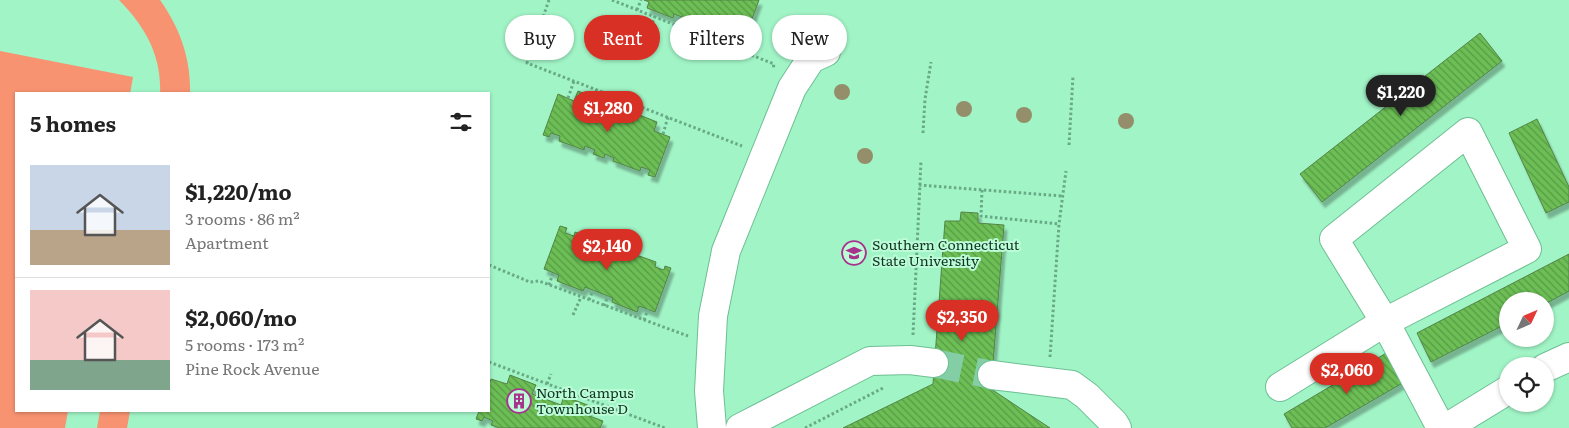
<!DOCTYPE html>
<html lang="en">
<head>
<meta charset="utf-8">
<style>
  body { margin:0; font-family:Literata,serif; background:#f2f2f2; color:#222; height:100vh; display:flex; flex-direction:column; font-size:19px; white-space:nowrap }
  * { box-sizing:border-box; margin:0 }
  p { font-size:16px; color:#767676 }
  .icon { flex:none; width:28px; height:28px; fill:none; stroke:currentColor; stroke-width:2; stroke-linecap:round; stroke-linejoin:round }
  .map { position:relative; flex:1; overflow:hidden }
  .details { position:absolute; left:15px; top:92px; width:475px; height:320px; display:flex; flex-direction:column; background:#fff; border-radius:0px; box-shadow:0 1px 4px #0004 }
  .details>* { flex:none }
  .banner { position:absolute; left:505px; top:15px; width:475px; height:45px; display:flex; gap:10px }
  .needle { width:32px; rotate:46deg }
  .buttons { position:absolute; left:1499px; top:292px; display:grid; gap:10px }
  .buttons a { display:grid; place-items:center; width:55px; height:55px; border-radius:50%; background:#fff; box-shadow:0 1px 4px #0004; font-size:25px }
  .price { position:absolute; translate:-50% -42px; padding:0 11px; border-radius:18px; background:#d93025; color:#fff; font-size:16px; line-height:32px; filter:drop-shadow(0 1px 2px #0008) }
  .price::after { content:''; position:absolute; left:50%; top:30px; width:15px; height:11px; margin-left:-8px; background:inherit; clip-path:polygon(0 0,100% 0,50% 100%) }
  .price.active { background:#222; color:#fff }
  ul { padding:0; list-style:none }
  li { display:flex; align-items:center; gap:15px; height:125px; padding:0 15px }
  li+li { border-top:1px solid #e0e0e0 }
  li span { display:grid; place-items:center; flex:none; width:140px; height:100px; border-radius:0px; color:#555 }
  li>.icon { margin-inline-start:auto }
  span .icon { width:60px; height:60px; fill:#fffc; stroke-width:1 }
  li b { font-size:21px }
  h2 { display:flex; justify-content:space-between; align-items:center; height:60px; padding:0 15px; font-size:21px }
  .chip { padding:0 18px; border-radius:22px; background:#fff; box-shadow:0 1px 4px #0004; font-size:18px; line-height:45px }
  .chip.active { background:#d93025; color:#fff }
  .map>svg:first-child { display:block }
  .garden { fill:#f79371 }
  .building { fill:url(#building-back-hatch); stroke:#548447; filter:url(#shadow) }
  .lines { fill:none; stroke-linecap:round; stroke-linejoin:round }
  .minor-tunnel { stroke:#84cea5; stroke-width:28; stroke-dasharray:28 14; stroke-linecap:butt }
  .minor-casing { stroke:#6dbf93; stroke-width:30 }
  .path { stroke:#68a986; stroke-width:3; stroke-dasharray:2.5 2.5; stroke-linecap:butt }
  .minor { stroke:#fff; stroke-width:28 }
  .tree { fill:#948e6a }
  .labels { text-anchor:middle; stroke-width:4; stroke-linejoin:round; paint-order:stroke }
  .poi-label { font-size:14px; fill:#113423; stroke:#bcfdd8; text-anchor:start }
</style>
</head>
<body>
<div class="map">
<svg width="1569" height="428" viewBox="0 0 1569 428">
  <defs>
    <pattern id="building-back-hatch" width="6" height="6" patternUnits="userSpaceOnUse" patternTransform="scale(1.25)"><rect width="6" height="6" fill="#6cbe55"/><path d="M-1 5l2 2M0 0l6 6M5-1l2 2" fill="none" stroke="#579b46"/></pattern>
    <filter id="shadow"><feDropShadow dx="3" dy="5.5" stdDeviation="1" flood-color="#0004"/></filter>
  </defs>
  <rect width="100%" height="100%" fill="#a1f4c6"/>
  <path class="garden" d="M119,0H160C180,28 191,59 190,94H160C162,56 145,26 119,0Z
    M0,51L133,77L130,94H16V411H68L65,428H0Z
    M100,411H130L127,428H97Z"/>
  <path class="building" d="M644,0H759L745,38L729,33L727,38L701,29L703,25L674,14L673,18L647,8L649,2Z
    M1480,33L1502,61L1322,202L1300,174Z
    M578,91L603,101L600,110L608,113L628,121L632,112L657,122L654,131L670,137L655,177L648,175L650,170L641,167L640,171L613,161L614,158L605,154L604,158L593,154L595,150L585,146L584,150L559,141L560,136L551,133L549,137L543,135L558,94L574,101Z
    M1537,119L1569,187V202L1546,213L1509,133Z
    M961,212L978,213V223L1004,225L991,389L1050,428H843L933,384L945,221H960Z
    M560,226L567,228L565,233L574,236L575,232L602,242L600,245L610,249L611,245L622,249L620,254L630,257L631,253L656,262L655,267L664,270L665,266L671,268L655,312L639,306L637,312L612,302L613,298L608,296L585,287L583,291L557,281L559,275L544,269Z
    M1569,254V291L1545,304V301H1508V323L1431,362L1417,333Z
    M1388,352L1406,381L1325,428H1292L1284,414Z
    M510,375L536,385L532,394L561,405L564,396L590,406L587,415L603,421L600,428H500L491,425L493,421L484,417L482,421L476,419L479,411H489V385L491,379L507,384Z"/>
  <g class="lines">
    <path class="minor-tunnel" d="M934,363L992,375"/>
    <g class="minor-casing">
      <path id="minor" d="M1545,368L1569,357
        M992,375L1072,385L1087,396L1114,423L1117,428
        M1280,387L1385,322L1527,249L1468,132L1334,239L1385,322L1441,428
        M712,428L709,391L713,316L726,251L792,88L811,59L826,52
        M740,428L870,361L910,360L934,363
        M1446,428L1508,390"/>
    </g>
    <path class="path" d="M549,0L527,63L742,146
      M612,0L774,64L773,69
      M637,10L641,0
      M679,26L681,17
      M649,32L655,16
      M694,32L698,23
      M568,98L574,81
      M623,100L627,91
      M608,113L614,97
      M623,119L629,102
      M923,133L925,99L931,62
      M663,134L668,117
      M1069,145L1073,76
      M919,185L1062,196
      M982,190L981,216L1059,224
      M489,265L530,282L539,281L688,336
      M549,285L553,273
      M589,300L593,290
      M604,306L608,296
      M573,315L581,297
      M644,320L648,309
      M913,335L921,161
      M1050,357L1059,224L1066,171
      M489,362L665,428
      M547,384L551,374
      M805,428L885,387"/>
    <use href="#minor" class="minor"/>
  </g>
  <g class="tree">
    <circle cx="842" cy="92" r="8"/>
    <circle cx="964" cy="109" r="8"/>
    <circle cx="1024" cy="115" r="8"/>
    <circle cx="1126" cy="121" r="8"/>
    <circle cx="865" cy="156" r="8"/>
  </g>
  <defs>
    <g id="university-ring" transform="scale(1.25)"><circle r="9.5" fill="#bcfdd8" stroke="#a8338c" stroke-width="1.5"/><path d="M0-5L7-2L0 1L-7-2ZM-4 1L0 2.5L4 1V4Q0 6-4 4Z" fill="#a8338c"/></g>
    <g id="building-ring" transform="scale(1.25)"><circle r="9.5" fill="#bcfdd8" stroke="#a8338c" stroke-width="1.5"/><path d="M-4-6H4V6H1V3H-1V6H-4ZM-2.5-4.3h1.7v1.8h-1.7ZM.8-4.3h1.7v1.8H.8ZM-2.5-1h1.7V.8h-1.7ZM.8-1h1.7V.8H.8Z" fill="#a8338c"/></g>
  </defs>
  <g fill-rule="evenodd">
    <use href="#university-ring" x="854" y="253"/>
    <use href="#building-ring" x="519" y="401"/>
  </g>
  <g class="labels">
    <g class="poi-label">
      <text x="872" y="250">Southern Connecticut<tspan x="872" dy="16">State University</tspan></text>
      <text x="536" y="398">North Campus<tspan x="536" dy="16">Townhouse D</tspan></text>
    </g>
  </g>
</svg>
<div class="buttons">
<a><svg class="needle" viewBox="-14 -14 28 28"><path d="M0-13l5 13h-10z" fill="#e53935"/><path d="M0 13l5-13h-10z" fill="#767676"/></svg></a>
<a><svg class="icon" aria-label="locate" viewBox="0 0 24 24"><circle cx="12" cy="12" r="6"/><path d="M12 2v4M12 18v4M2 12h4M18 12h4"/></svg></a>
</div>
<b class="price active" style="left:1401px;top:117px">$1,220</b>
<b class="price" style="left:608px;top:133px">$1,280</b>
<b class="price" style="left:607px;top:271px">$2,140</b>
<b class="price" style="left:962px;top:342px">$2,350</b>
<b class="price" style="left:1347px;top:395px">$2,060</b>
<div class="banner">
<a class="chip">Buy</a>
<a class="chip active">Rent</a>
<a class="chip">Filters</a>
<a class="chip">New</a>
</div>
<section class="details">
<h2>5 homes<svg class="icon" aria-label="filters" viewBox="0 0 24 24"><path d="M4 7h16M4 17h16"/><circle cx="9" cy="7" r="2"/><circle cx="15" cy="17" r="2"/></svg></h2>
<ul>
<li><span style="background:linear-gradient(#c9d6e8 65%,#b9a48a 0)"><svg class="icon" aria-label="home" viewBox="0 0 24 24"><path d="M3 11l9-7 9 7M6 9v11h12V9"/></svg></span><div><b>$1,220/mo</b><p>3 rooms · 86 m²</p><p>Apartment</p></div></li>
<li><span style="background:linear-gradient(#f6c9c9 70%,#7fa58c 0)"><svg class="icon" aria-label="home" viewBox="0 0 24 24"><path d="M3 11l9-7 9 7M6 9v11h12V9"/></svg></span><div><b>$2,060/mo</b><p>5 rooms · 173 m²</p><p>Pine Rock Avenue</p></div></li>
</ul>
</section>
</div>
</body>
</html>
